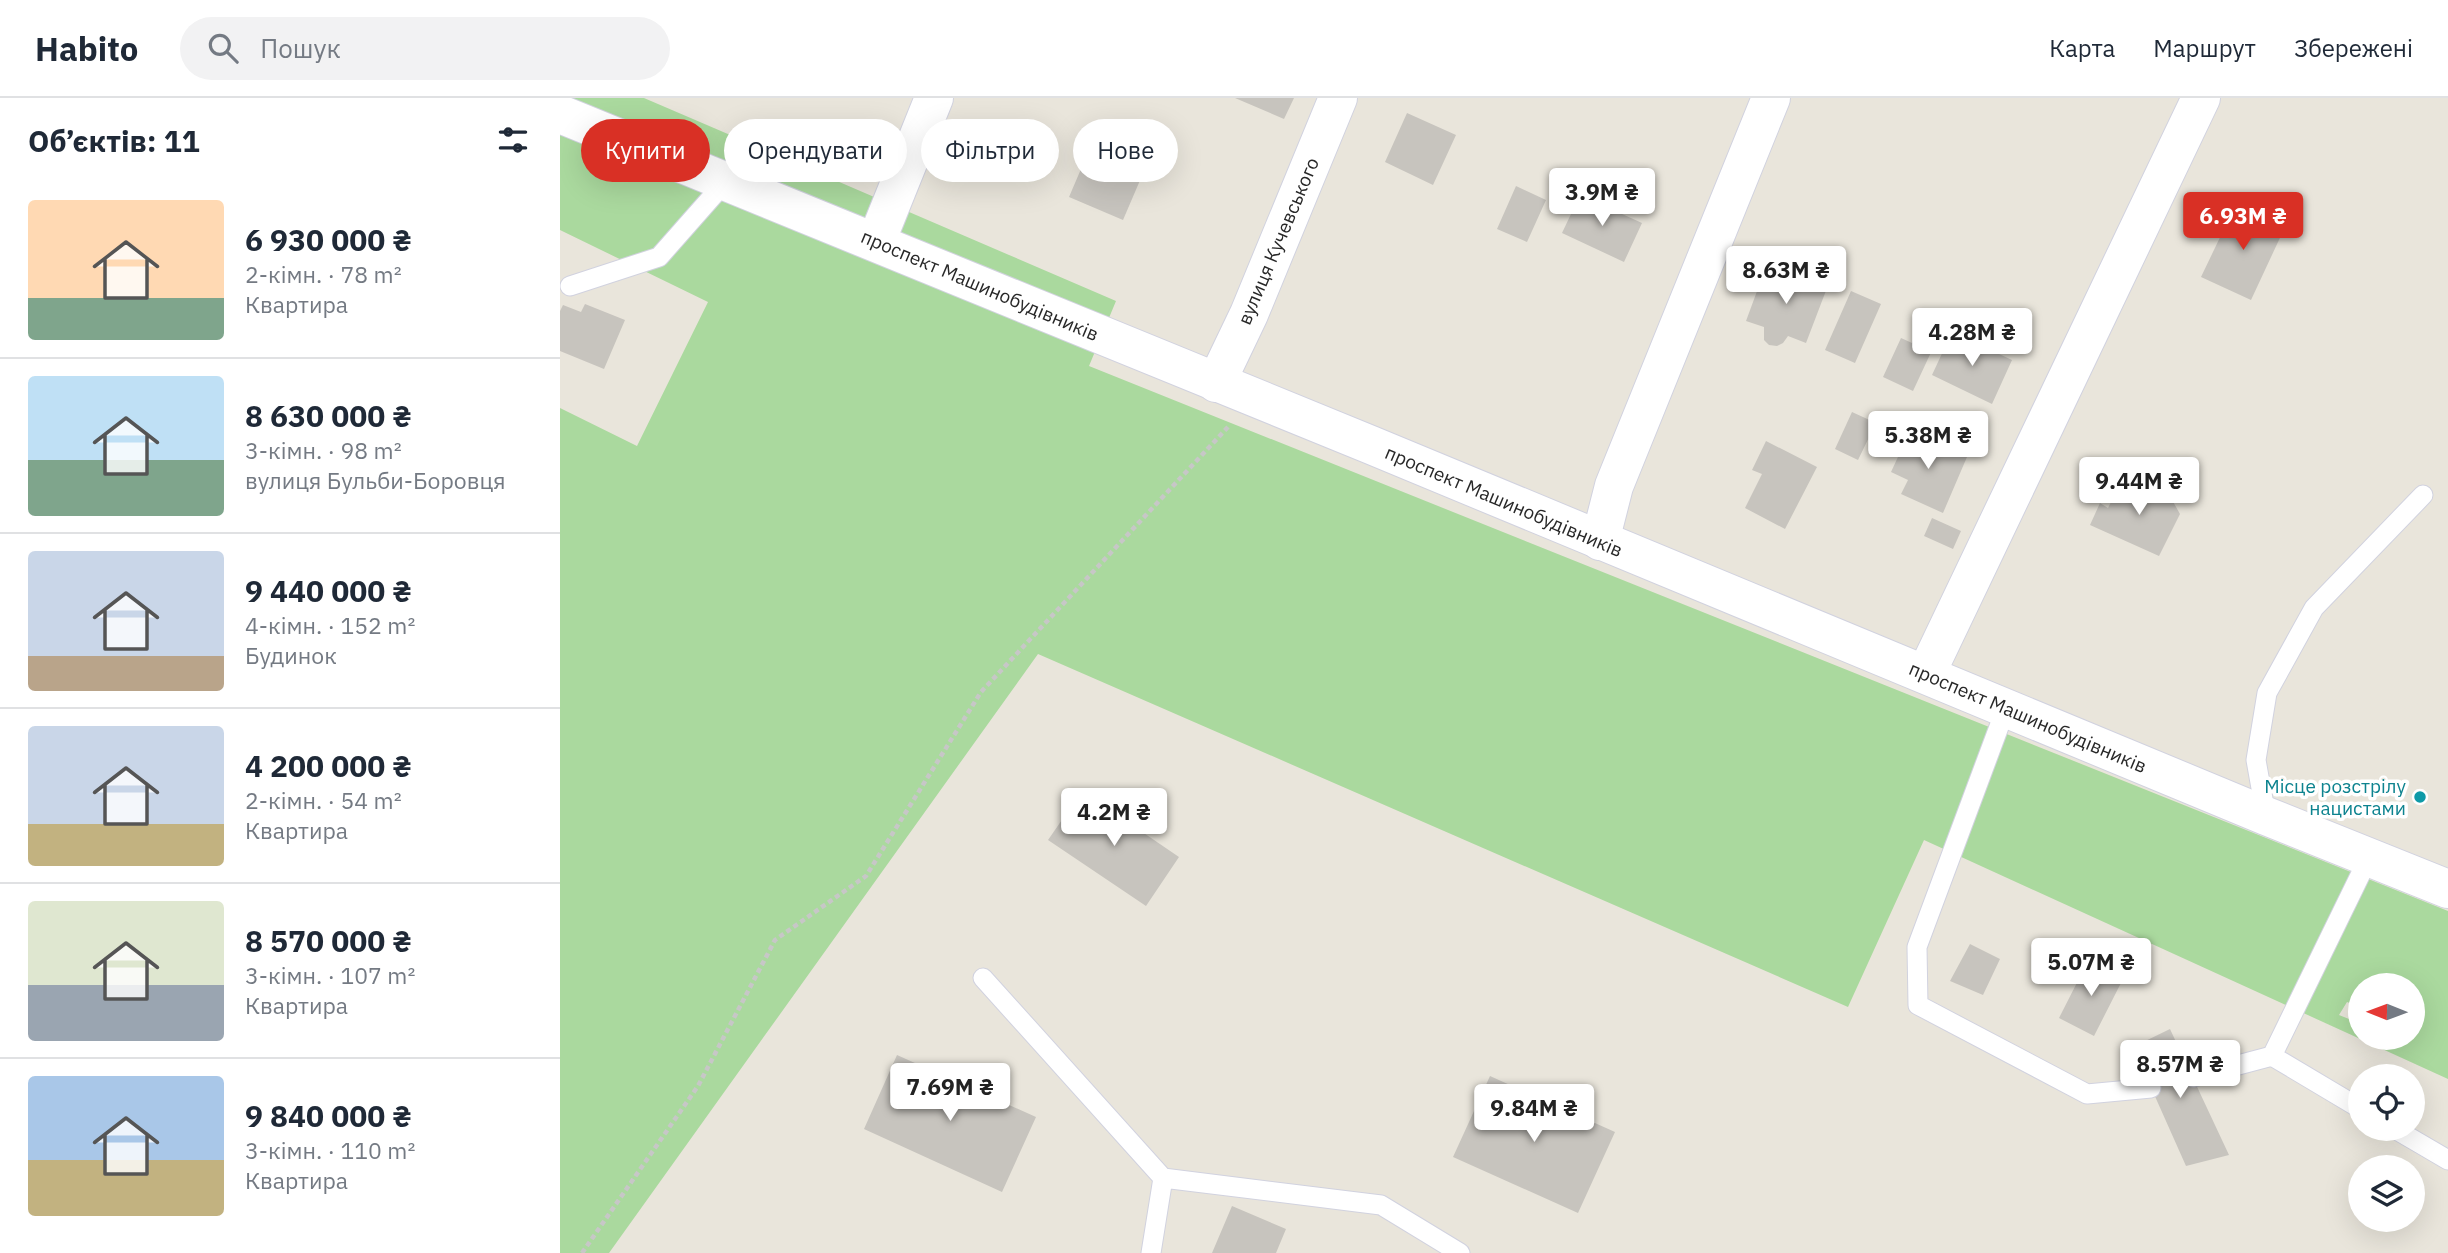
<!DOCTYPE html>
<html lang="uk">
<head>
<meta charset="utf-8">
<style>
  body { margin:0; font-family:"IBM Plex Sans",sans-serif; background:#f2f2f3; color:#1f2937; height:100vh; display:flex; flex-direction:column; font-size:26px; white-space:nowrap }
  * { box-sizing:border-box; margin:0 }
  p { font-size:23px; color:#747a83 }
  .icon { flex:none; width:38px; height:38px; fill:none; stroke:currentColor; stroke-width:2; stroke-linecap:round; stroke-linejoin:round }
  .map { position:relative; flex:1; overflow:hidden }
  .side { display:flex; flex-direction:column; background:#fff; width:560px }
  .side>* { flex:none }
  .banner { position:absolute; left:21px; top:21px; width:665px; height:63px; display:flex; gap:14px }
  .needle { width:46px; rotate:271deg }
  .fabs { position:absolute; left:1788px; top:875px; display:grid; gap:14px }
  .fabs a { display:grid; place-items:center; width:77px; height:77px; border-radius:50%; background:#fff; box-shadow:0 7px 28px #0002; font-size:35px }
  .price { position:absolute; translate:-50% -60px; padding:0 16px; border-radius:7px; background:#fff; color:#222; font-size:23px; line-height:46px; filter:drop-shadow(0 2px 4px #0008) }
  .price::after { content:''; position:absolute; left:50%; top:42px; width:21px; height:16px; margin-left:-10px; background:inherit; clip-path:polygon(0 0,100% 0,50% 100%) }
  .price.active { background:#d93025; color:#fff }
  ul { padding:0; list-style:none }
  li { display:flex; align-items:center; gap:21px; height:175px; padding:0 28px }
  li+li { border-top:2px solid #e0e1e3 }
  li span { display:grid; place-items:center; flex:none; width:196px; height:140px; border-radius:7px; color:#555 }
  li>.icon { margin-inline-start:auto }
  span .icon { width:84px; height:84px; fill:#fffc; stroke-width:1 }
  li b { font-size:30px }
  h2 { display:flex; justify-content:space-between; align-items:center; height:84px; padding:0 28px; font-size:30px }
  .tag { padding:0 24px; border-radius:32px; background:#fff; box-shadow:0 7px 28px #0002; font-size:24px; line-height:63px }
  .tag.active { background:#d93025; color:#fff }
  header { display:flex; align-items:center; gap:42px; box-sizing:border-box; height:98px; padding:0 35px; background:#fff; border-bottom:2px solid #e0e1e3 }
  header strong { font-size:33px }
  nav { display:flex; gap:38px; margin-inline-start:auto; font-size:24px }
  .search { width:490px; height:63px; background:#f2f2f3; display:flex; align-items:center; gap:18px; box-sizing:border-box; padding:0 24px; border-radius:38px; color:#747a83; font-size:26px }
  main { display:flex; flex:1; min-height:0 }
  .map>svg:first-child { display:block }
  .green { fill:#aad99e; fill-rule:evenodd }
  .building { fill:#c7c4be }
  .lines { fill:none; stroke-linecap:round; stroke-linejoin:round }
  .lane-casing { stroke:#d1d2df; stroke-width:21 }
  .street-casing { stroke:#d1d2df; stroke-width:40 }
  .secondary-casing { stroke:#d1d2df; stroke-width:40 }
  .path { stroke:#c7c7c7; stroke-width:4.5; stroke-dasharray:5 3.5; stroke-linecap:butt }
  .lane { stroke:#fff; stroke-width:19 }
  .street { stroke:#fff; stroke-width:38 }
  .secondary { stroke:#fff; stroke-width:38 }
  .culture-dot { fill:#0f9aa8; stroke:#fff; stroke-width:2.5 }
  .labels { text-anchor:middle; stroke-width:7; stroke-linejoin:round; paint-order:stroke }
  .street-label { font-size:19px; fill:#282828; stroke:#fff }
  .culture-label { font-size:19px; fill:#0d838f; stroke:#fff; text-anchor:end }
</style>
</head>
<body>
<header>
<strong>Habito</strong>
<div class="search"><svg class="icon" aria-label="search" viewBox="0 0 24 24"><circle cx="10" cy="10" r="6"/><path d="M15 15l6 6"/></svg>Пошук</div>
<nav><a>Карта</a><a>Маршрут</a><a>Збережені</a></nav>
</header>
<main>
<section class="side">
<h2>Об’єктів: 11<svg class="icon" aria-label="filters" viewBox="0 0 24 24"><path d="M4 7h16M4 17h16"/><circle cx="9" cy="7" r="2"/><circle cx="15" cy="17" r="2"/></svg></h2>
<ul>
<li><span style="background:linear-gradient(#ffd9b3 70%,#7fa58c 0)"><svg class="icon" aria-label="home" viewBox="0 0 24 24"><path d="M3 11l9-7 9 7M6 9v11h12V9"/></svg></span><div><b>6 930 000 ₴</b><p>2-кімн. · 78 m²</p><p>Квартира</p></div></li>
<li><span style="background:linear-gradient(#bfe0f5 60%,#7fa58c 0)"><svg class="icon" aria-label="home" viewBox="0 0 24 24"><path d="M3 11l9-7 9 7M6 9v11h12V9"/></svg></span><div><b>8 630 000 ₴</b><p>3-кімн. · 98 m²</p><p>вулиця Бульби-Боровця</p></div></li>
<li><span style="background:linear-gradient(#c9d6e8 75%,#b9a48a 0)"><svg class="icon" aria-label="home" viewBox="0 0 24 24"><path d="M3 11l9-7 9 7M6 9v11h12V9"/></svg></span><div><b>9 440 000 ₴</b><p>4-кімн. · 152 m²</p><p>Будинок</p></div></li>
<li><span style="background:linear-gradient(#c9d6e8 70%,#c2b280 0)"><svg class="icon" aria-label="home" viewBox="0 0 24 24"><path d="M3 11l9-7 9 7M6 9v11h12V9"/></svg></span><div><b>4 200 000 ₴</b><p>2-кімн. · 54 m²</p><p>Квартира</p></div></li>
<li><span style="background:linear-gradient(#dfe7d0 60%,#9aa5b1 0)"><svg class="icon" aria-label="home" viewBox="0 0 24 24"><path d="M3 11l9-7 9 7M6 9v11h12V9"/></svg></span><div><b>8 570 000 ₴</b><p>3-кімн. · 107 m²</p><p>Квартира</p></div></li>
<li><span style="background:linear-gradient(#a9c7e8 60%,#c2b280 0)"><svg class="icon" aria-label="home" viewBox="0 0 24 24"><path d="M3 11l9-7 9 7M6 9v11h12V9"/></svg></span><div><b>9 840 000 ₴</b><p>3-кімн. · 110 m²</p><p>Квартира</p></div></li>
</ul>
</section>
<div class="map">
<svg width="1888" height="1155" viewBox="0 0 1888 1155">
  <rect width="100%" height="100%" fill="#e9e5db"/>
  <path class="green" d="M0,0H84L556,203L529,268L1888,813V981L1364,742L1288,909L478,556L49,1155H0V310L77,348L148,204L0,132ZM1801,887H1853V940H1801V913L1794,923L1779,917L1787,904L1801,909Z"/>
  <path class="building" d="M675,0H734L724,21Z
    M847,15L896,37L873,87L825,64Z
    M533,43L587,66L563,122L509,99Z
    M956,88L986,102L967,144L937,131Z
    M1020,97L1082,125L1064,164L1002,135Z
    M1676,106L1725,129L1691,202L1641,179Z
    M1207,166L1267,190L1246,245L1228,238L1223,245L1217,248L1209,247L1204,242V229L1186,223Z
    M1291,193L1321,206L1295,265L1265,252Z
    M25,206L65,222L44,271L0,253V213L3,207L21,214Z
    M1361,226L1380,235L1353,293L1323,279L1341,240L1352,245Z
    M1392,234L1452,262L1432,306L1372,277Z
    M1292,314L1316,325L1298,362L1275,351Z
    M1350,333L1407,359L1383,415L1341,396L1348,382L1331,374Z
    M1206,343L1257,369L1225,431L1185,410L1202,376L1192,372Z
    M1581,382L1589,388L1600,385L1602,393H1607L1620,416L1599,458L1530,427L1540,405L1548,410L1557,392L1566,396L1569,387Z
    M1372,420L1401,433L1393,451L1364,438Z
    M522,693L619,759L586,808L488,742Z
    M1410,846L1440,861L1423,897L1390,883Z
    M1528,863L1563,881L1534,938L1499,920Z
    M1610,931L1669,1057L1626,1068L1573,949Z
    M337,957L476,1019L442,1094L304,1031Z
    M930,978L1055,1034L1018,1115L893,1059Z
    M672,1108L726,1131L716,1155H652Z"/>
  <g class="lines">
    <g class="lane-casing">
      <path id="lane" d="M10,188L99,159L166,83
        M1446,610L1357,849L1358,907L1527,996L1591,990
        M1706,718L1696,662L1707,595L1754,510L1863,397
        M423,880L603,1080L821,1107L900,1155
        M1712,958L1809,759
        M1633,979L1712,958L1801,1011
        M1835,1031L1888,1062
        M591,1155L603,1080"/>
    </g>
    <g class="street-casing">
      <path id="street" d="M316,144L374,0
        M656,285L689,216L778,0
        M1040,443L1054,388L1211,0
        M1366,576L1641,0"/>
    </g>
    <g class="secondary-casing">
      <path id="secondary" d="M0,16L811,347L1706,718L1888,791"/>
    </g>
    <path class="path" d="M22,1155L138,988L215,842L306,778L421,594L668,329"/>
    <use href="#lane" class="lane"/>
    <use href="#street" class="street"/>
    <use href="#secondary" class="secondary"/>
  </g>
  <circle class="culture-dot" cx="1860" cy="699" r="7"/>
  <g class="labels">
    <g class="street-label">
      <text transform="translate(718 143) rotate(-67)" y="7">вулиця Кучевського</text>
      <text transform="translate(420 187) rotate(23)" y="7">проспект Машинобудівників</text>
      <text transform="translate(944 403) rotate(23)" y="7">проспект Машинобудівників</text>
      <text transform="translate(1468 619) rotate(23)" y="7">проспект Машинобудівників</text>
    </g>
    <g class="culture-label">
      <text x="1846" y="695">Місце розстрілу<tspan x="1846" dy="22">нацистами</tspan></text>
    </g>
  </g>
</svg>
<div class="fabs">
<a><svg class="needle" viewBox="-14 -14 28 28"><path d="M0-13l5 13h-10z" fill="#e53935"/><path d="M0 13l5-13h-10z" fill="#747a83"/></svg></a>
<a><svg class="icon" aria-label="locate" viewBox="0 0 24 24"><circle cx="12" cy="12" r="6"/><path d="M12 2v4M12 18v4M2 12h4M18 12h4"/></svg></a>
<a><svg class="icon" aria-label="layers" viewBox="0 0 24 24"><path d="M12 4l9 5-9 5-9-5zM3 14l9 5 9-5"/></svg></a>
</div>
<b class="price" style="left:1042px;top:130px">3.9M ₴</b>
<b class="price active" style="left:1683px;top:154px">6.93M ₴</b>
<b class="price" style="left:1226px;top:208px">8.63M ₴</b>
<b class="price" style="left:1412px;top:270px">4.28M ₴</b>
<b class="price" style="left:1368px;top:373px">5.38M ₴</b>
<b class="price" style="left:1579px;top:419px">9.44M ₴</b>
<b class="price" style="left:554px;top:750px">4.2M ₴</b>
<b class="price" style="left:1531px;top:900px">5.07M ₴</b>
<b class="price" style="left:1620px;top:1002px">8.57M ₴</b>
<b class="price" style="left:390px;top:1025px">7.69M ₴</b>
<b class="price" style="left:974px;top:1046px">9.84M ₴</b>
<div class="banner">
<a class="tag active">Купити</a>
<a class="tag">Орендувати</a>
<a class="tag">Фільтри</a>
<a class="tag">Нове</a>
</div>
</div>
</main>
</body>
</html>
